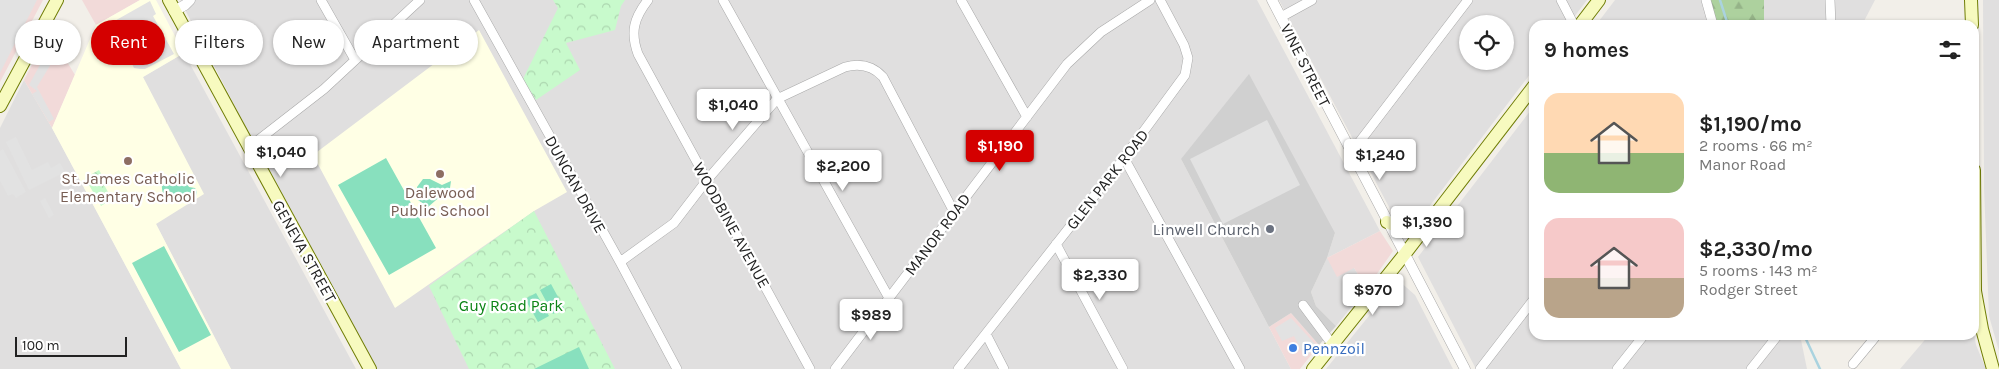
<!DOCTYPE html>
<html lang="en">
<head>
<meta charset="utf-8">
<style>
  body { margin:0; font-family:Karla,sans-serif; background:#f2f2f2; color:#222; height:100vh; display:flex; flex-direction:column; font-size:19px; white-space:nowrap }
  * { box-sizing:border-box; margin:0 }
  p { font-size:16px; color:#767676 }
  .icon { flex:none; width:28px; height:28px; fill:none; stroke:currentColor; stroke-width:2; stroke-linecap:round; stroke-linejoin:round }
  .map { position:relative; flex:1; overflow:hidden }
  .side { position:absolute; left:1529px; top:20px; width:450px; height:320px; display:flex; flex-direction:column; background:#fff; border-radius:15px; box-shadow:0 1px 4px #0004 }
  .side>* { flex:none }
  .banner { position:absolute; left:15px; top:20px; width:475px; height:45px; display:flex; gap:10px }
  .buttons { position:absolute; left:1459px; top:15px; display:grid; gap:10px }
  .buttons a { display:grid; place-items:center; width:55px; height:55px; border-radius:50%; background:#fff; box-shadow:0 1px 4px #0004; font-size:25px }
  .scale { position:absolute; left:15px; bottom:12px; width:112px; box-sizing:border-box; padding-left:5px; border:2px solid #222; border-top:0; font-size:14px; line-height:18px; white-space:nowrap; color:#222; -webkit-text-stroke:4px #fff; paint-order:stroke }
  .price { position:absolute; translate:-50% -42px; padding:0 11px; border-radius:5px; background:#fff; color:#222; font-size:16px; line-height:32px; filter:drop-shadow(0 1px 2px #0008) }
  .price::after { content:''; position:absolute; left:50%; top:30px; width:15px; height:11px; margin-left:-8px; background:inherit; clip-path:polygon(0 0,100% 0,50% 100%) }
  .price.current { background:#d40000; color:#fff }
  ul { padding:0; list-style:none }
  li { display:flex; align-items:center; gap:15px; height:125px; padding:0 15px }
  li span { display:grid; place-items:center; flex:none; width:140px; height:100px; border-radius:15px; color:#555 }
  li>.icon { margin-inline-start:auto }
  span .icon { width:60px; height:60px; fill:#fffc; stroke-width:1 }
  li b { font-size:21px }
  h2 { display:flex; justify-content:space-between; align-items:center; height:60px; padding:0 15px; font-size:21px }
  .pill { padding:0 18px; border-radius:22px; background:#fff; box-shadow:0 1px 4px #0004; font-size:18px; line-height:45px }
  .pill.current { background:#d40000; color:#fff }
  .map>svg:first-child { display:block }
  .residential { fill:#e0dfdf; fill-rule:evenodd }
  .commercial { fill:#f2dad9 }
  .education { fill:#ffffe5 }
  .religious { fill:#d0d0d0 }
  .forest { fill:url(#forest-firs) }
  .park { fill:url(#park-crowns) }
  .pitch { fill:#88e0be }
  .parking { fill:#e2e2e2 }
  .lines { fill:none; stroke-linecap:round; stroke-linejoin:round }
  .stream { stroke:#aad3df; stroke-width:2.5 }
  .minor-casing { stroke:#a9a9a9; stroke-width:10 }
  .tertiary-casing { stroke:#a9a9a9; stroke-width:11 }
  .secondary-casing { stroke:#707d05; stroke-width:14 }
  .minor { stroke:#fff; stroke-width:9 }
  .tertiary { stroke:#fff; stroke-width:10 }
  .secondary { stroke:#f7fabf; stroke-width:12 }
  .education-dot { fill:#8d6e63; stroke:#fff; stroke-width:2 }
  .worship-dot { fill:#6b7280; stroke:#fff; stroke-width:2 }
  .shop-dot { fill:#3f7fe0; stroke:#fff; stroke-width:2 }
  .labels { text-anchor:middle; stroke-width:4.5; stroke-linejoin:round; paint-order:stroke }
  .street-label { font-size:16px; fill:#222; stroke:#fff }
  .education-label { font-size:16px; fill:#785e54; stroke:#fff }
  .worship-label { font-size:16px; fill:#5b616d; stroke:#fff; text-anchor:end }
  .park-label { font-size:16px; fill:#0c8416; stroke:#fff }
  .shop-label { font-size:16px; fill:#366cbe; stroke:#fff; text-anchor:start }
</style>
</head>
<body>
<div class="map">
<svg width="1999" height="369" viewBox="0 0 1999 369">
  <defs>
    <pattern id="forest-firs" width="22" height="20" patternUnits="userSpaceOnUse" patternTransform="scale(1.25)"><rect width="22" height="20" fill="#add19e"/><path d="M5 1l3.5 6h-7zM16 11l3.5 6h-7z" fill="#95b388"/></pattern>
    <pattern id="park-crowns" width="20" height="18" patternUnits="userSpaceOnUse" patternTransform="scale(1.25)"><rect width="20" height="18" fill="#c8facc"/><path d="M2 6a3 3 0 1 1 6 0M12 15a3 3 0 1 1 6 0" fill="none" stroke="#acd6af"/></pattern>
  </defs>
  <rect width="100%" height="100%" fill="#f2efe9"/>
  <path class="residential" d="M180,0H1257L1380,231L1327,258L1354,268L1367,288L1336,326L1316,306L1311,292L1327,258L1335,233L1181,159L1291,369H376L262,158Z
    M1279,0H1587L1568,25H1534V69L1416,224L1397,222ZM1468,24H1505V61H1468Z
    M1615,0H1704L1712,25H1596Z
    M1764,0H1875L1862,25H1764Z
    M1983,0H1999V351L1989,316L1984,188Z
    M184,53L356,369H231L156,224L143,77Z
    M24,80L52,128L181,369H0V128Z
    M1534,106V335H1800L1807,369H1476L1418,257Z
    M1398,280L1415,295L1453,369H1326Z
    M1974,334L1976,345L1986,369H1900L1929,335Z"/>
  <path class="commercial" d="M0,0H43L0,82Z
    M82,0H140L96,25Z
    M49,32L75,75L52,128L24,80Z
    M1380,231L1393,251L1367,288L1354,268L1337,277L1327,258Z
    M1291,313L1319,345L1300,369H1291L1269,327Z"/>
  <path class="education" d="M140,0H156L184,53L143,77L204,194L156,224L231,369H181L52,128L96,25Z
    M479,30L567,192L534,211L395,308L313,155Z"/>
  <path class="religious" d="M1249,74L1335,233L1327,258L1311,292L1316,306L1336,326L1319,345L1291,313L1269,327L1181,159Z"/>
  <path class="forest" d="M1704,0H1764V25H1712Z"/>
  <path class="park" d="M553,0H625L621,6L615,30L566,43L580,70L536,100L523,79L558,8Z
    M99,170L103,177V183L112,199L101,206L85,178Z
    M534,211L615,369H469L429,286Z"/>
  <path class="pitch" d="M386,158L436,248L389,275L338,185Z
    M180,173L189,187L195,188L197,192L196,196L192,198L190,195L173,203C164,199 161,192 162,182L167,177Z
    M423,179H430L442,185L451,181L450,188L428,207L418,200L417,187Z
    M164,246L211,335L179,352L132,263Z
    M551,284L564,308L553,314L540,290Z
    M536,293L549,316L538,322L525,299Z
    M579,347L589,369H534Z"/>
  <path class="parking" d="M0,0H37L0,73Z
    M150,1L156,14L153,16L174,54L145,69H140L134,68L119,37L112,41L109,35L115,32L111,23Z
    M48,50L54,59L37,87L54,119L49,122L32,94L37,91L29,85Z
    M1267,120L1300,185L1223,224L1190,159Z
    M16,137L32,170L48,162L51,168L60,163L65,172L29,190L6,142Z
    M3,149L26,192L16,198L13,194L8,196L0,181V151Z
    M45,198L54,215L49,218L40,201Z
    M1291,318L1317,346L1305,358L1294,336L1282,341L1275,328Z"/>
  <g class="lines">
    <path class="stream" d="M1720,0L1728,25
      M1804,335L1820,369"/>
    <g class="minor-casing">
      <path id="minor" d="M321,0L355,60
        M474,0L620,262L677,369
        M648,0C634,18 630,32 638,54L810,369
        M723,0L889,298
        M961,0L1027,117
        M1561,0L1574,25
        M1706,0L1713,25
        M1830,0L1831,25
        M1281,17L1312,0
        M248,148L324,89L420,0
        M1351,153L1468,0
        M1124,158L1240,369
        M1056,244L1123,369
        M620,262L674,223L707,180L777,99L845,67C860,63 873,66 883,77L954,212
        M1303,305L1332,344
        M986,334L1004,369
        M1853,364L1877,335
        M835,369L1067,64L1101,32L1150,0
        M958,369L1124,158L1185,75L1188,58L1184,45L1160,0
        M1480,369L1534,299
        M1617,369L1644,335
        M1751,369L1778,335"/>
    </g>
    <g class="tertiary-casing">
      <path id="tertiary" d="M1272,0L1465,369
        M174,11L185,5L190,0"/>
    </g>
    <g class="secondary-casing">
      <path id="secondary" d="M169,0L370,369
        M1971,0L1972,25
        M1580,25L1599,0
        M0,106L57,0
        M1974,170L1975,291L1982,329L1993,369
        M1387,222C1401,229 1412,228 1427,225
        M1313,369L1404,255L1534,86"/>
    </g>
    <use href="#minor" class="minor"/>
    <use href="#tertiary" class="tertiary"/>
    <use href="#secondary" class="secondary"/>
  </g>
  <g class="education-dot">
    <circle cx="128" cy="161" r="5"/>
    <circle cx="440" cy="174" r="5"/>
  </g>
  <circle class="worship-dot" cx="1270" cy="229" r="5"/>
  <circle class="shop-dot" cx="1293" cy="348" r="5"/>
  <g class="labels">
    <g class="street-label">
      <text transform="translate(1306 65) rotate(63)" y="6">VINE STREET</text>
      <text transform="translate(1107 179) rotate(-52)" y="6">GLEN PARK ROAD</text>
      <text transform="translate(576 184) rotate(61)" y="6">DUNCAN DRIVE</text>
      <text transform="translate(732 225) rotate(61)" y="6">WOODBINE AVENUE</text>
      <text transform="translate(937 234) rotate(-53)" y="6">MANOR ROAD</text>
      <text transform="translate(305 251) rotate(61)" y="6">GENEVA STREET</text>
    </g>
    <g class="education-label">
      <text x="128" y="184">St. James Catholic<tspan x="128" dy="18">Elementary School</tspan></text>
      <text x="440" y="198">Dalewood<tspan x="440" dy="18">Public School</tspan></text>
    </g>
    <g class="worship-label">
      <text x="1260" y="235">Linwell Church</text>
    </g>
    <g class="park-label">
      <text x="511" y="311">Guy Road Park</text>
    </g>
    <g class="shop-label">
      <text x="1303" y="354">Pennzoil</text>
    </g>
  </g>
</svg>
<div class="buttons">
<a><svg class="icon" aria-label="locate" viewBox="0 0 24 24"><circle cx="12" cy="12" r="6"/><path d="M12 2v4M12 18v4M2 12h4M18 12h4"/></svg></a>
</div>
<div class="scale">100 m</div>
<b class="price" style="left:733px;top:131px">$1,040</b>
<b class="price current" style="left:1000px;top:172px">$1,190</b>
<b class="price" style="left:281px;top:178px">$1,040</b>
<b class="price" style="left:1380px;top:181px">$1,240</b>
<b class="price" style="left:843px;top:192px">$2,200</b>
<b class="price" style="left:1427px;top:248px">$1,390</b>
<b class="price" style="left:1100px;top:301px">$2,330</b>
<b class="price" style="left:1373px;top:316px">$970</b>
<b class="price" style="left:871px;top:341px">$989</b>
<div class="banner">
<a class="pill">Buy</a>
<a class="pill current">Rent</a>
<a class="pill">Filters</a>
<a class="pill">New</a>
<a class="pill">Apartment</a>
</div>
<section class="side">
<h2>9 homes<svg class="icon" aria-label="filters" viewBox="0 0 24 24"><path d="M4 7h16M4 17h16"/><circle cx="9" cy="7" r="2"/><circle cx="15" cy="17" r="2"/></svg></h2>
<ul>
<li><span style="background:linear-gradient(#ffd9b3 60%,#8fb573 0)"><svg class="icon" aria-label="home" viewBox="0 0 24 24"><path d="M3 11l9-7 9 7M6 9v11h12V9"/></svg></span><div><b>$1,190/mo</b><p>2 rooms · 66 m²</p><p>Manor Road</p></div></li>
<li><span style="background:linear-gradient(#f6c9c9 60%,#b9a48a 0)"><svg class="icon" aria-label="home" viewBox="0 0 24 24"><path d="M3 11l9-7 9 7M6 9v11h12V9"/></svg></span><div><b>$2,330/mo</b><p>5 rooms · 143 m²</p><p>Rodger Street</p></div></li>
</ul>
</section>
</div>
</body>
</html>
